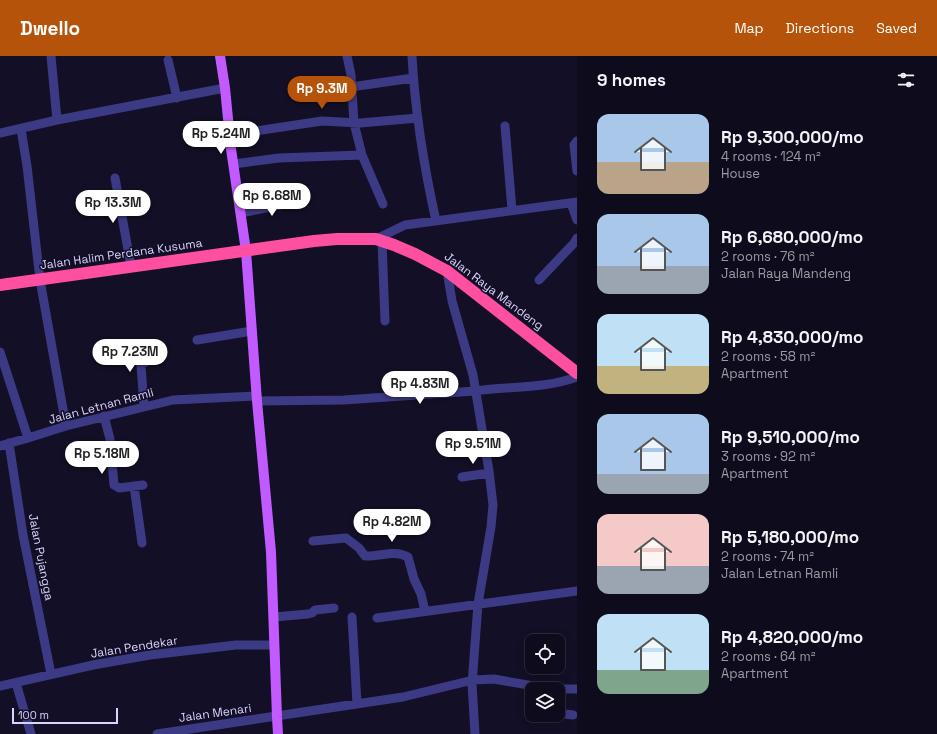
<!DOCTYPE html>
<html lang="en">
<head>
<meta charset="utf-8">
<style>
  body { margin:0; font-family:"Space Grotesk",sans-serif; background:#171425; color:#f1f3f6; height:100vh; display:flex; flex-direction:column; font-size:15px; white-space:nowrap }
  * { box-sizing:border-box; margin:0 }
  p { font-size:13px; color:#9b9ba3 }
  .icon { flex:none; width:22px; height:22px; fill:none; stroke:currentColor; stroke-width:2; stroke-linecap:round; stroke-linejoin:round }
  .map { position:relative; flex:1; overflow:hidden }
  .details { display:flex; flex-direction:column; background:#0e0b1c; width:360px }
  .details>* { flex:none }
  .tools { position:absolute; left:525px; top:578px; display:grid; gap:8px }
  .tools a { display:grid; place-items:center; width:40px; height:40px; border-radius:8px; background:#0e0b1c; box-shadow:0 2px 10px #0003,0 0 0 1px #2e2b3b; font-size:20px }
  .scale { position:absolute; left:12px; bottom:10px; width:106px; box-sizing:border-box; padding-left:4px; border:2px solid #d9d4ff; border-top:0; font-size:11px; line-height:14px; white-space:nowrap; color:#d9d4ff; -webkit-text-stroke:3px #130f26; paint-order:stroke }
  .price { position:absolute; translate:-50% -34px; padding:0 9px; border-radius:14px; background:#fff; color:#222; font-size:13px; line-height:26px; filter:drop-shadow(0 1px 2px #0008) }
  .price::after { content:''; position:absolute; left:50%; top:24px; width:12px; height:9px; margin-left:-6px; background:inherit; clip-path:polygon(0 0,100% 0,50% 100%) }
  .price.current { background:#b45309; color:#fff }
  ul { padding:0; list-style:none }
  li { display:flex; align-items:center; gap:12px; height:100px; padding:0 20px }
  li span { display:grid; place-items:center; flex:none; width:112px; height:80px; border-radius:12px; color:#555 }
  li>.icon { margin-inline-start:auto }
  span .icon { width:48px; height:48px; fill:#fffc; stroke-width:1 }
  li b { font-size:17px }
  h2 { display:flex; justify-content:space-between; align-items:center; height:48px; padding:0 20px; font-size:17px }
  header { display:flex; align-items:center; gap:24px; box-sizing:border-box; height:56px; padding:0 20px; background:#b45309; color:#fff }
  header strong { font-size:19px }
  nav { display:flex; gap:22px; margin-inline-start:auto; font-size:14px }
  main { display:flex; flex:1; min-height:0 }
  .map>svg:first-child { display:block }
  .lines { fill:none; stroke-linecap:round; stroke-linejoin:round }
  .minor { stroke:#3d3a85; stroke-width:9 }
  .major { stroke:#c25bff; stroke-width:10 }
  .highway { stroke:#ff4fa3; stroke-width:12 }
  .labels { text-anchor:middle; stroke-width:3; stroke-linejoin:round; paint-order:stroke }
  .street-label { font-size:12px; fill:#d9d4ff; stroke:#130f26 }
</style>
</head>
<body>
<header>
<strong>Dwello</strong>
<nav><a>Map</a><a>Directions</a><a>Saved</a></nav>
</header>
<main>
<div class="map">
<svg width="577" height="678" viewBox="0 0 577 678">
  <rect width="100%" height="100%" fill="#130f26"/>
  <g class="lines">
    <path class="minor" d="M51,0L57,64
      M347,0L351,19L354,67L362,99L383,148
      M412,0C415,55 424,111 436,165
      M168,4L177,42
      M351,31L413,22
      M505,70L512,154
      M21,73L27,110L40,224L66,370
      M0,77L57,64L225,32
      M229,79L322,65L360,67L418,62
      M577,85L574,89L577,115
      M234,108L279,102L362,99
      M115,122L131,210
      M571,147L577,164
      M241,157L299,145
      M376,183L405,169L577,146
      M382,185L385,265
      M447,215L452,245L473,319L489,415L493,449L491,471L478,548L472,628L475,678
      M539,224L574,187L577,182
      M197,284L252,275
      M0,296L28,382
      M257,345L344,344L475,335C509,330 544,333 577,321
      M144,350L141,309L154,301
      M104,360L110,383L114,429L119,432L143,429
      M9,387L23,479L51,618
      M0,390L28,382L66,370L173,344L257,340
      M462,421L489,417
      M134,430L142,487
      M313,485L346,482L359,492L365,500C380,501 394,493 408,501L414,523L421,538L425,555
      M274,561L308,558L312,557L315,554L334,552
      M352,561L357,648
      M377,562L577,535
      M16,627L31,678
      M0,630L93,609L150,599L236,589H274
      M558,633H577
      M558,657L573,659
      M157,678L403,641L473,624L494,623L551,633"/>
    <path class="major" d="M220,0L225,32L231,93L246,195L257,345L271,496L277,661L278,678"/>
    <path class="highway" d="M0,229L314,185L337,183H376L394,189L415,198L447,215L577,317"/>
  </g>
  <g class="labels">
    <g class="street-label">
      <text transform="translate(121 198) rotate(-8)" y="4">Jalan Halim Perdana Kusuma</text>
      <text transform="translate(494 235) rotate(37)" y="4">Jalan Raya Mandeng</text>
      <text transform="translate(101 350) rotate(-15)" y="4">Jalan Letnan Ramli</text>
      <text transform="translate(41 501) rotate(79)" y="4">Jalan Pujangga</text>
      <text transform="translate(134 591) rotate(-9)" y="4">Jalan Pendekar</text>
      <text transform="translate(215 657) rotate(-8)" y="4">Jalan Menari</text>
    </g>
  </g>
</svg>
<div class="tools">
<a><svg class="icon" aria-label="locate" viewBox="0 0 24 24"><circle cx="12" cy="12" r="6"/><path d="M12 2v4M12 18v4M2 12h4M18 12h4"/></svg></a>
<a><svg class="icon" aria-label="layers" viewBox="0 0 24 24"><path d="M12 4l9 5-9 5-9-5zM3 14l9 5 9-5"/></svg></a>
</div>
<div class="scale">100 m</div>
<b class="price current" style="left:322px;top:54px">Rp 9.3M</b>
<b class="price" style="left:221px;top:99px">Rp 5.24M</b>
<b class="price" style="left:272px;top:161px">Rp 6.68M</b>
<b class="price" style="left:113px;top:168px">Rp 13.3M</b>
<b class="price" style="left:130px;top:317px">Rp 7.23M</b>
<b class="price" style="left:420px;top:349px">Rp 4.83M</b>
<b class="price" style="left:473px;top:409px">Rp 9.51M</b>
<b class="price" style="left:102px;top:419px">Rp 5.18M</b>
<b class="price" style="left:392px;top:487px">Rp 4.82M</b>
</div>
<section class="details">
<h2>9 homes<svg class="icon" aria-label="filters" viewBox="0 0 24 24"><path d="M4 7h16M4 17h16"/><circle cx="9" cy="7" r="2"/><circle cx="15" cy="17" r="2"/></svg></h2>
<ul>
<li><span style="background:linear-gradient(#a9c7e8 60%,#b9a48a 0)"><svg class="icon" aria-label="home" viewBox="0 0 24 24"><path d="M3 11l9-7 9 7M6 9v11h12V9"/></svg></span><div><b>Rp 9,300,000/mo</b><p>4 rooms · 124 m²</p><p>House</p></div></li>
<li><span style="background:linear-gradient(#a9c7e8 65%,#9aa5b1 0)"><svg class="icon" aria-label="home" viewBox="0 0 24 24"><path d="M3 11l9-7 9 7M6 9v11h12V9"/></svg></span><div><b>Rp 6,680,000/mo</b><p>2 rooms · 76 m²</p><p>Jalan Raya Mandeng</p></div></li>
<li><span style="background:linear-gradient(#bfe0f5 65%,#c2b280 0)"><svg class="icon" aria-label="home" viewBox="0 0 24 24"><path d="M3 11l9-7 9 7M6 9v11h12V9"/></svg></span><div><b>Rp 4,830,000/mo</b><p>2 rooms · 58 m²</p><p>Apartment</p></div></li>
<li><span style="background:linear-gradient(#a9c7e8 75%,#9aa5b1 0)"><svg class="icon" aria-label="home" viewBox="0 0 24 24"><path d="M3 11l9-7 9 7M6 9v11h12V9"/></svg></span><div><b>Rp 9,510,000/mo</b><p>3 rooms · 92 m²</p><p>Apartment</p></div></li>
<li><span style="background:linear-gradient(#f6c9c9 65%,#9aa5b1 0)"><svg class="icon" aria-label="home" viewBox="0 0 24 24"><path d="M3 11l9-7 9 7M6 9v11h12V9"/></svg></span><div><b>Rp 5,180,000/mo</b><p>2 rooms · 74 m²</p><p>Jalan Letnan Ramli</p></div></li>
<li><span style="background:linear-gradient(#bfe0f5 70%,#7fa58c 0)"><svg class="icon" aria-label="home" viewBox="0 0 24 24"><path d="M3 11l9-7 9 7M6 9v11h12V9"/></svg></span><div><b>Rp 4,820,000/mo</b><p>2 rooms · 64 m²</p><p>Apartment</p></div></li>
</ul>
</section>
</main>
</body>
</html>
